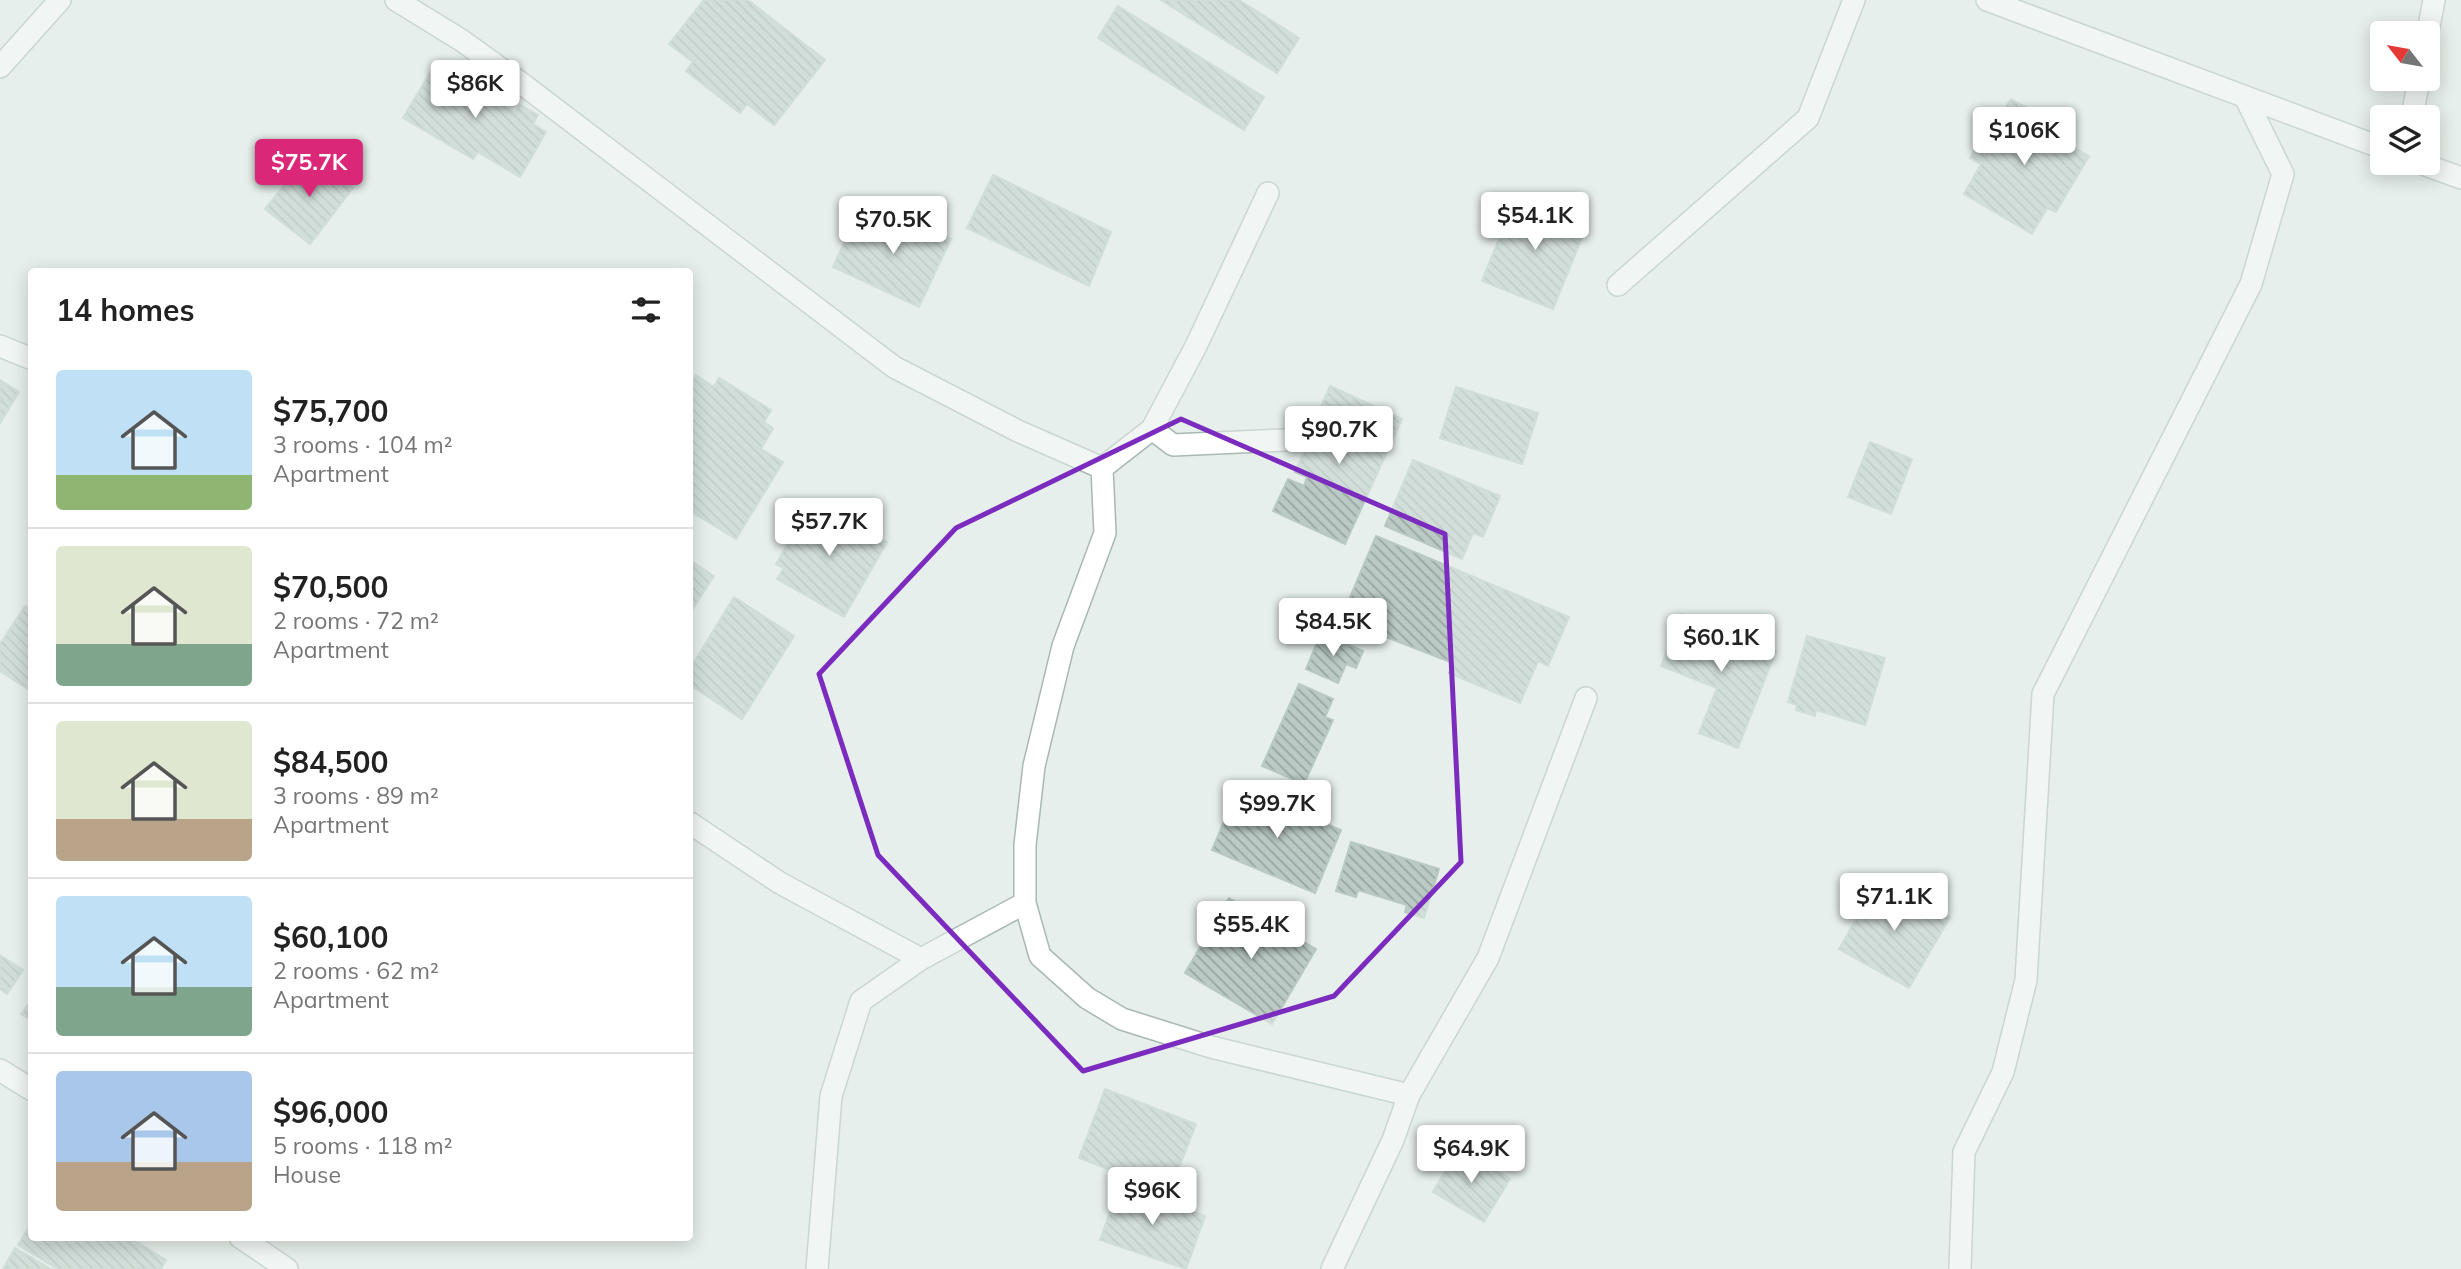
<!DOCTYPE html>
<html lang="en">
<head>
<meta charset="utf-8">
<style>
  body { margin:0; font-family:Mulish,sans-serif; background:#f6f6f6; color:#222; height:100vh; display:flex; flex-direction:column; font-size:26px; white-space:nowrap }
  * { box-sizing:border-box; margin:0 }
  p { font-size:23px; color:#767676 }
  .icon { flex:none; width:38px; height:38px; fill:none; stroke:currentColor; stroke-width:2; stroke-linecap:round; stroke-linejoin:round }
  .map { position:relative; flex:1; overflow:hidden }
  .sheet { position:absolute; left:28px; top:268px; width:665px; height:973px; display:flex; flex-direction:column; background:#fff; border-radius:7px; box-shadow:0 4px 18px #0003 }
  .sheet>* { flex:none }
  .needle { width:46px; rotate:301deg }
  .fabs { position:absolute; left:2370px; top:21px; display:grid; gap:14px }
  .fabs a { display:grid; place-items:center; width:70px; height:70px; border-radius:7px; background:#fff; box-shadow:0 4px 18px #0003; font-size:35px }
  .price { position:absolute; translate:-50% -60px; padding:0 16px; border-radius:7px; background:#fff; color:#222; font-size:23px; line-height:46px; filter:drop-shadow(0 2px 4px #0008) }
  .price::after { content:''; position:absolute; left:50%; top:42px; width:21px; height:16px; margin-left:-10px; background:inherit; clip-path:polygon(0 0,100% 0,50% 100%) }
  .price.on { background:#db2777; color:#fff }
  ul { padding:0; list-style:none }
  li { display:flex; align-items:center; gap:21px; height:175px; padding:0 28px }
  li+li { border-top:2px solid #e0e0e0 }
  li span { display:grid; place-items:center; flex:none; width:196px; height:140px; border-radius:7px; color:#555 }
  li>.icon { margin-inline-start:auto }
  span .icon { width:84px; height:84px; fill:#fffc; stroke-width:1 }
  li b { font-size:30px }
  h2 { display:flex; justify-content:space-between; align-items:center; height:84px; padding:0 28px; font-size:30px }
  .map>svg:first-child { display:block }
  .building { fill:url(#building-back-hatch); stroke:#b8c9c2; stroke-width:2 }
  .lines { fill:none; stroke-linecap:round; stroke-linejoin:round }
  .street-casing { stroke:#a8b8b2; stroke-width:24 }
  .street { stroke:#fff; stroke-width:21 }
  .marked { fill:none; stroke:#7b2cbf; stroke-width:5; stroke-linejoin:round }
</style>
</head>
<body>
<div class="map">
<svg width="2461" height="1269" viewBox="0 0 2461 1269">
  <defs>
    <pattern id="building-back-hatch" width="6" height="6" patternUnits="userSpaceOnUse" patternTransform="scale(1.75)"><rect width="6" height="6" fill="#bbcac4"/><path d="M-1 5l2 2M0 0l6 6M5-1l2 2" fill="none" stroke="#98a6a0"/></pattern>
  </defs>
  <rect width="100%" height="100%" fill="#e6efeb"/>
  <path class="building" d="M704,0H748L825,60L774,125L747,104L740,113L686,71L693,62L669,44Z
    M1161,0H1239L1299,38L1277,73Z
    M1118,6L1264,97L1244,130L1098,38Z
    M434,66L458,80L465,67L489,80L482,94L515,113L520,105L538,115L533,124L546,132L520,177L478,152L473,159L403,118Z
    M2011,99L2072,133L2066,143L2089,156L2056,212L2047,208L2032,234L1964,194L1981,164L1970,158L1989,125L1994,128Z
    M309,154L353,188L310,244L265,209Z
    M993,175L1111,232L1089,286L967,228Z
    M1517,194L1588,223L1553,309L1482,281Z
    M885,208L951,239L919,307L833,267L856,217L877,227Z
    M696,375L714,387L719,378L771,410L764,422L773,428L761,449L783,462L736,539L690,511V381L692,382Z
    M0,380L19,392L0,423Z
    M1330,386L1402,419L1345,544L1273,511L1288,479L1304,486L1307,477L1295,472L1313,431L1326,436L1333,423L1317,416Z
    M1456,387L1538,413L1522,464L1440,438Z
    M1870,442L1912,459L1891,514L1848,497Z
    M1413,460L1500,496L1483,537L1473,533L1462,559L1385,526Z
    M813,500L887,542L844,617L777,579L784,568L776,564Z
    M1376,536L1569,617L1548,666L1538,661L1520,703L1449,673L1453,663L1365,629L1366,626L1342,616Z
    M690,560L714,576L690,613Z
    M734,597L794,636L742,719L690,685V669Z
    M25,606L32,610V692L0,671V644Z
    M1681,614L1776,651L1738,748L1699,733L1717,688L1661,666Z
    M1321,633L1363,651L1356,668L1346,664L1338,683L1306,669Z
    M1807,636L1885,658L1865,725L1816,710L1815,716L1796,710L1797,705L1788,702Z
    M1299,684L1333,699L1325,717L1333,720L1304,784L1262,766Z
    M1238,788L1341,830L1315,893L1212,850Z
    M1351,842L1439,869L1424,918L1405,912L1407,905L1358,890L1356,897L1336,891Z
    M1880,877L1950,917L1909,988L1839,949Z
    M1229,898L1316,949L1272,1024L1185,973Z
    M0,955L23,970L7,994L0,989Z
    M32,999V1021L21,1014Z
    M1105,1089L1196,1124L1169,1193L1079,1158Z
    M1459,1148L1510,1179L1484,1222L1433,1192Z
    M1120,1185L1205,1216L1186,1269L1100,1240Z
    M32,1222V1237H129L166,1260L161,1269H58L18,1245Z
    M15,1248L51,1269H3Z"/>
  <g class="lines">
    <g class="street-casing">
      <path id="street" d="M396,0L461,40L525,86L894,367L1018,431L1102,468L1152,429L1196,346L1268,193
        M1987,0L2382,148
        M2427,37L2434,0
        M0,67L60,0
        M2412,117L2419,79
        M2420,163L2461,178
        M1618,285L1808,118L1854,0
        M0,346L32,359
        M1152,429L1173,445L1284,440
        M1102,468L1105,533L1063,646L1034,766L1025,845V903L1040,956L1087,998L1122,1019L1211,1047L1409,1095
        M690,823L780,883L921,959
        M0,1070L32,1090
        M240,1237L287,1269
        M817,1269L831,1096L861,1001L921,959L1025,903
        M1332,1269L1393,1140L1409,1095L1488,958L1586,698
        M1960,1269L1964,1152L2003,1072L2026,980L2043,694L2251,284L2283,174L2245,97"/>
    </g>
    <use href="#street" class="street"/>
  </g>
  <path d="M0 0H2461V1269H0ZM1181,419L1445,534L1461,862L1334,996L1083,1071L878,855L819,674L956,528Z" fill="#e6efeb" fill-opacity=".55" fill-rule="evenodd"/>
  <path class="marked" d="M1181,419L1445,534L1461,862L1334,996L1083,1071L878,855L819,674L956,528Z"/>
</svg>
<div class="fabs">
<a><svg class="needle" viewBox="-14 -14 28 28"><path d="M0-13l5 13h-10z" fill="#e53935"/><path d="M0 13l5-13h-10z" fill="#767676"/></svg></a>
<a><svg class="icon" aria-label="layers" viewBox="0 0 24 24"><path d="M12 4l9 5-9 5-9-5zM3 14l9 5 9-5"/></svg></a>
</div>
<b class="price" style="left:475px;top:120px">$86K</b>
<b class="price" style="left:2024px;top:167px">$106K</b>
<b class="price on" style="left:309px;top:199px">$75.7K</b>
<b class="price" style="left:1535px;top:252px">$54.1K</b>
<b class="price" style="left:893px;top:256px">$70.5K</b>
<b class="price" style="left:1339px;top:466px">$90.7K</b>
<b class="price" style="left:829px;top:558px">$57.7K</b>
<b class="price" style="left:1333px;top:658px">$84.5K</b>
<b class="price" style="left:1721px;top:674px">$60.1K</b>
<b class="price" style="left:1277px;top:840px">$99.7K</b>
<b class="price" style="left:1894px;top:933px">$71.1K</b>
<b class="price" style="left:1251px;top:961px">$55.4K</b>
<b class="price" style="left:1471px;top:1185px">$64.9K</b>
<b class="price" style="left:1152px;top:1227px">$96K</b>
<section class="sheet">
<h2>14 homes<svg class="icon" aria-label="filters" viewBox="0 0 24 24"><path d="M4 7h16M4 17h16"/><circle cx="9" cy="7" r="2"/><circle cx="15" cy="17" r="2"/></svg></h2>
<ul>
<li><span style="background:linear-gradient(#bfe0f5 75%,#8fb573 0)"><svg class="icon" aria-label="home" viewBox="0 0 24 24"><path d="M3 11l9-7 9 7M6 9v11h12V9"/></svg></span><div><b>$75,700</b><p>3 rooms · 104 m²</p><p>Apartment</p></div></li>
<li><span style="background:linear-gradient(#dfe7d0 70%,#7fa58c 0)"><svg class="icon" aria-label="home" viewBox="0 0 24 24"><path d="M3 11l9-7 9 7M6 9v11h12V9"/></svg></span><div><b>$70,500</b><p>2 rooms · 72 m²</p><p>Apartment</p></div></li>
<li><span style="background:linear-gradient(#dfe7d0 70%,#b9a48a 0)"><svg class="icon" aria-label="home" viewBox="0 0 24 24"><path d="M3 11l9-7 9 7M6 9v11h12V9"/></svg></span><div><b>$84,500</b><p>3 rooms · 89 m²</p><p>Apartment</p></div></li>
<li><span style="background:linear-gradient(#bfe0f5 65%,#7fa58c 0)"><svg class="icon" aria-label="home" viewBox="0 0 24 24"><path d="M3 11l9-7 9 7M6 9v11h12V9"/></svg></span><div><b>$60,100</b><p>2 rooms · 62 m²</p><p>Apartment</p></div></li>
<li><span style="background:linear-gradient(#a9c7e8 65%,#b9a48a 0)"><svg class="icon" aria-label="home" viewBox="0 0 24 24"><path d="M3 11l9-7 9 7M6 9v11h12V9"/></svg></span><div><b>$96,000</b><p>5 rooms · 118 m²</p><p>House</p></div></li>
</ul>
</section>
</div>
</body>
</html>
